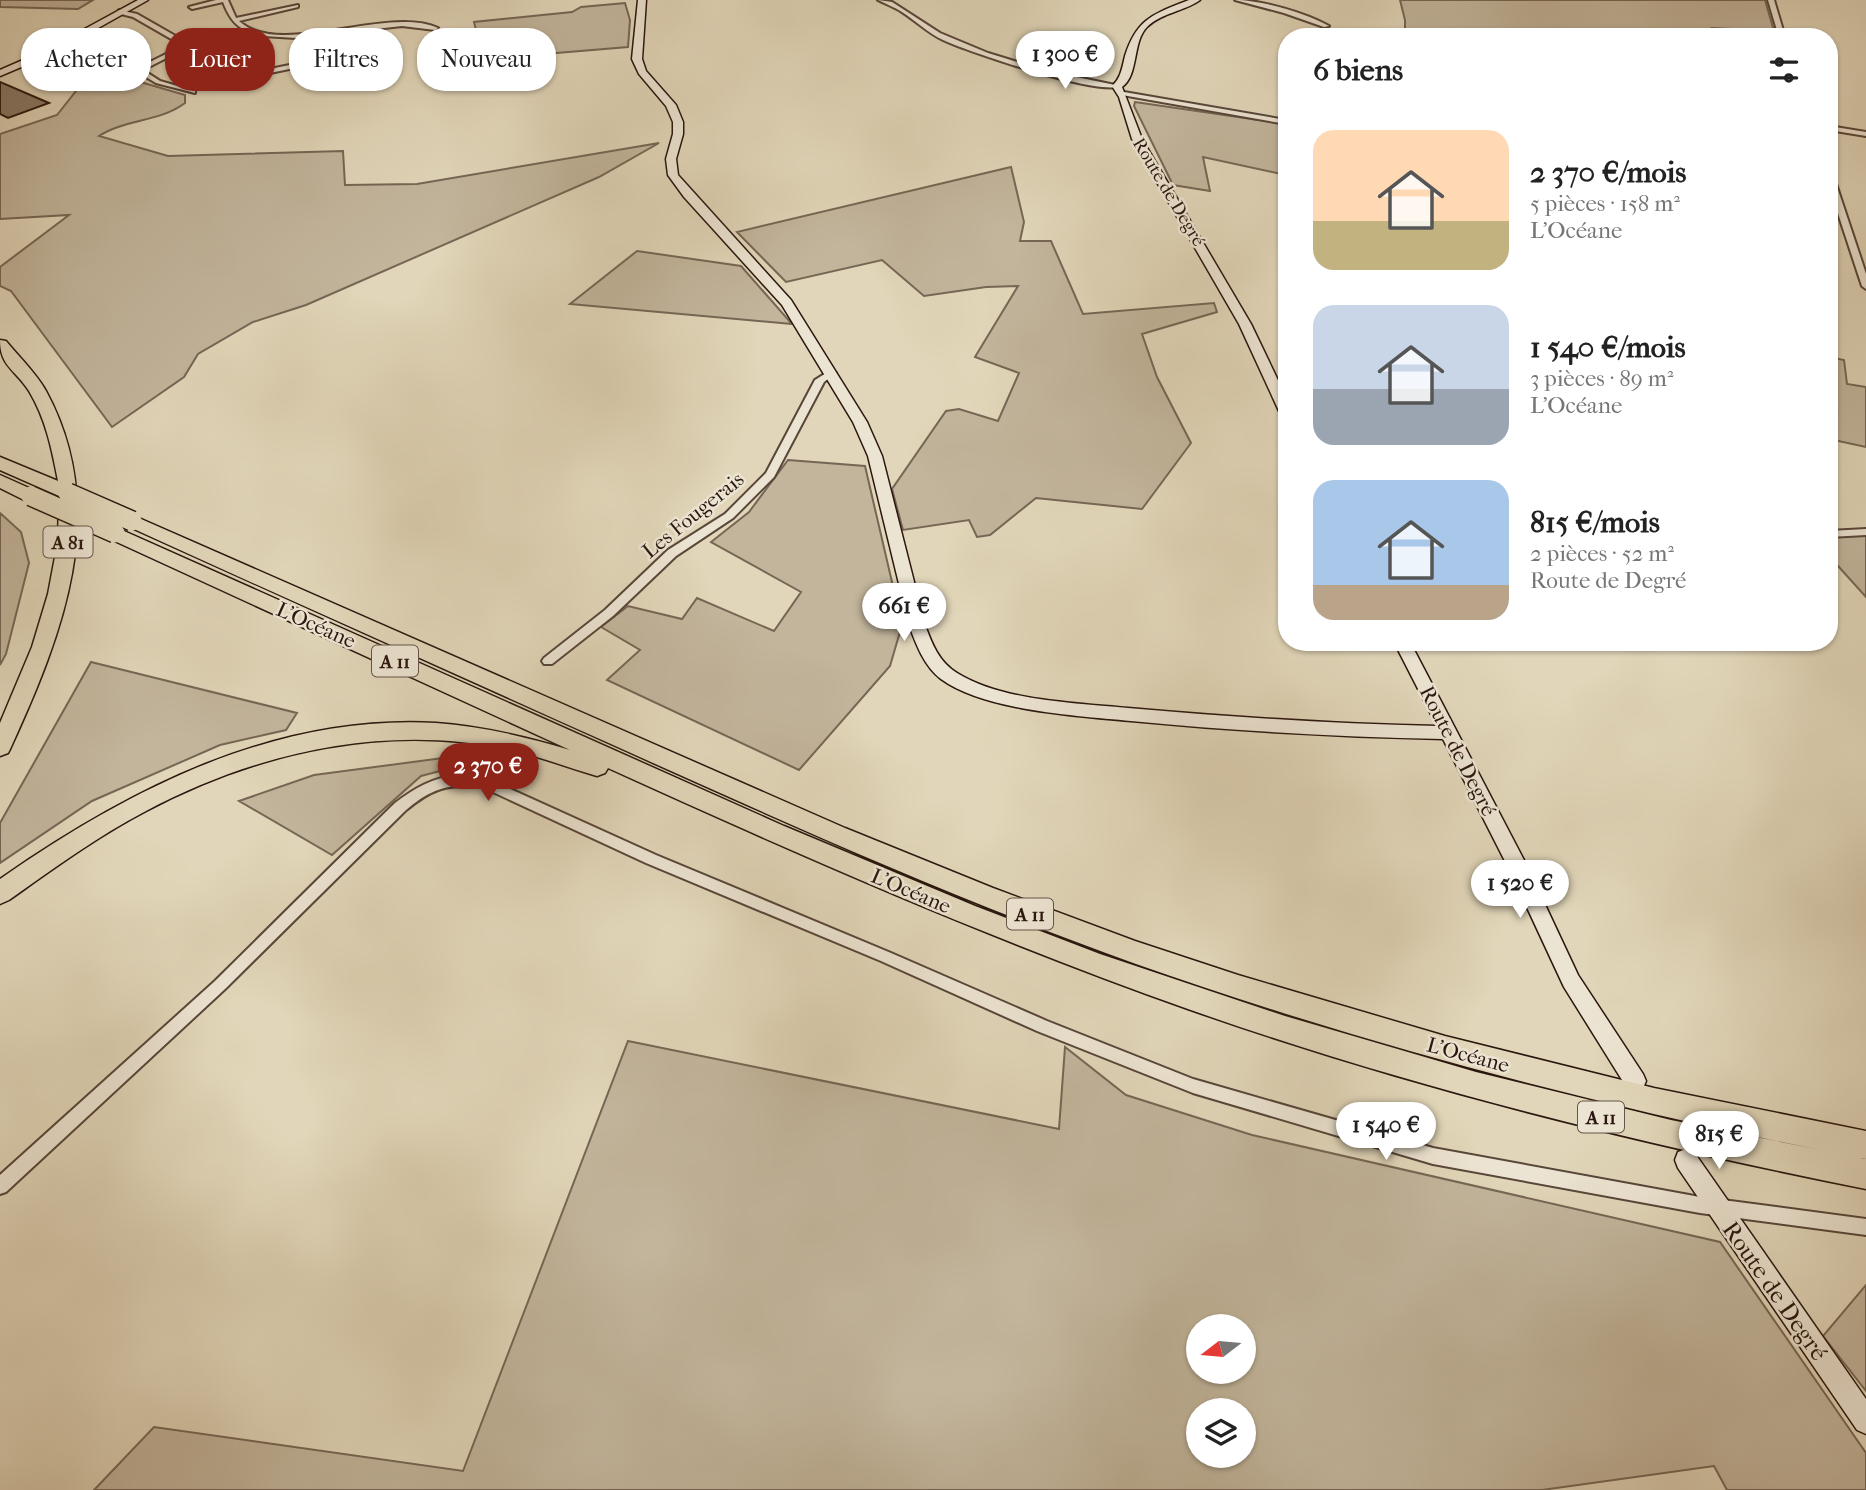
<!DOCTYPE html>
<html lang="fr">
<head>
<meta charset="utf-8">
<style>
  body { margin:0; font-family:"IM FELL French Canon",serif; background:#f2f2f2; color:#222; height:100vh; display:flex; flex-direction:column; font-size:26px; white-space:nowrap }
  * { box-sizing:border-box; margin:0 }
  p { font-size:23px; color:#767676 }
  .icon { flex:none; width:38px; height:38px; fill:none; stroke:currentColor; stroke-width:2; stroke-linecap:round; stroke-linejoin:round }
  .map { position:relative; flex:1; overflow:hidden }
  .details { position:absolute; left:1278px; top:28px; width:560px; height:623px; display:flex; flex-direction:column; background:#fff; border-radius:28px; box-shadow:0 2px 5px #0004 }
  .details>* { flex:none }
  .top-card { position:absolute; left:21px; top:28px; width:665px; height:63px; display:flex; gap:14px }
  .needle { width:46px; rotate:254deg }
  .controls { position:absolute; left:1186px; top:1314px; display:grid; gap:14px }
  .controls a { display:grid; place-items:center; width:70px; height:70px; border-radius:50%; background:#fff; box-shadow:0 2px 5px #0004; font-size:35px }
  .price { position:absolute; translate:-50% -60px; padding:0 16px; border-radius:24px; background:#fff; color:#222; font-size:23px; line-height:46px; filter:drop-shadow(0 2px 4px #0008) }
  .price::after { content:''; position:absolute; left:50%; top:42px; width:21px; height:16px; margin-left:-10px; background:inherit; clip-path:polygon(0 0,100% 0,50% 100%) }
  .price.on { background:#8f2418; color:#fff }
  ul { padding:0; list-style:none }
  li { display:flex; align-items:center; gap:21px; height:175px; padding:0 35px }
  li span { display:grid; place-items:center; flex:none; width:196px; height:140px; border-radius:21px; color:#555 }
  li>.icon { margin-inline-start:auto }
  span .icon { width:84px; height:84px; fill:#fffc; stroke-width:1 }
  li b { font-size:30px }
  h2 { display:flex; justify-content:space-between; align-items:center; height:84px; padding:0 35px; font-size:30px }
  .tag { padding:0 24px; border-radius:28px; background:#fff; box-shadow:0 2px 5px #0004; font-size:24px; line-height:63px }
  .tag.on { background:#8f2418; color:#fff }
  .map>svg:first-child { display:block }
  .green { fill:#c2b59c; stroke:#766655; stroke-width:2; fill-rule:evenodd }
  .building { fill:#897a67; stroke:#2a160e; stroke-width:2 }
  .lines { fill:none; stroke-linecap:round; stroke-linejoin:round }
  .street-casing { stroke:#584639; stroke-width:4 }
  .secondary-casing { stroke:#2a160e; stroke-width:3 }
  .highway-casing { stroke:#2a160e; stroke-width:3 }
  .street { fill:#ece4d2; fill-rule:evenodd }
  .secondary { fill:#ece4d2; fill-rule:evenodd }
  .highway { fill:#e1d6b9; fill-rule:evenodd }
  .highway-bridge-casing { stroke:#2a160e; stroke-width:22; stroke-linecap:butt }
  .highway-bridge { stroke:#e1d6b9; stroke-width:19 }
  .labels { text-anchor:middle; stroke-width:5; stroke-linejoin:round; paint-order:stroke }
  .far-street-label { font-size:18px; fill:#2a160e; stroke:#ece4d2 }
  .shield { fill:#ece4d2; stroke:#645449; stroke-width:2 }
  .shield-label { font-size:19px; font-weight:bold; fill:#2a160e }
  .street-label { font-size:21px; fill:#2a160e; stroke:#ece4d2 }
  .near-street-label { font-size:24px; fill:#2a160e; stroke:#ece4d2 }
</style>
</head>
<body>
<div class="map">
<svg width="1866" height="1490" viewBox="0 0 1866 1490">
  <rect width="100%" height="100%" fill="#e1d6b9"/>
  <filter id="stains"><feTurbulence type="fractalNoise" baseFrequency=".00286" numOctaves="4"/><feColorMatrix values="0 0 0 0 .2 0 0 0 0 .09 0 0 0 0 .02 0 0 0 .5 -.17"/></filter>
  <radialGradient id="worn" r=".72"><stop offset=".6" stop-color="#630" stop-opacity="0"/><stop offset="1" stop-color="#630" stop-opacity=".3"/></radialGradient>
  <path class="green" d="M0,0H93L78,9L0,7Z
    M1400,0H1765L1774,31L1712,28L1716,37L1657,33L1658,37H1405V20Z
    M625,3L630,20L628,47L483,59L474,22L572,12L581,7Z
    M137,81L185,95V103C160,122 125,119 99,136L168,156L343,151L345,185L417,184L659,143L599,177L306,305L253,322L198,354L184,377L112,427L11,291L0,286V267L69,215L0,219V134L57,115L76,91L90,82Z
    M1135,102L1286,124V175L1203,157L1210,191L1173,185L1134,106Z
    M1011,167L1024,222L1020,241H1051L1083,314L1214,303L1217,312L1142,334L1157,377L1191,443L1142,509L1036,498L990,535L977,537L969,520L903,530L892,489L946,411L959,409L998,421L1019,373L975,357L1018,286L986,287L924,296L882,260L786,282L737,232Z
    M637,251L741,266L792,324L570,304Z
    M1829,357L1844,360L1847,384L1866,387V447L1829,439Z
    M788,460L865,466L902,625L890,666L799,770L607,680L640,650L601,627L628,606L682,619L697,598L774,631L801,592L711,542L749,512Z
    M0,513L21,532L29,563L6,654L0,665Z
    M1866,533V597L1829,556V534Z
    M91,662L297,713L286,730L220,745L92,801L0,863V823Z
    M466,755L463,765L421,776L332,855L239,801L314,775Z
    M628,1041L1059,1129L1065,1047L1126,1095L1252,1135L1720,1242L1866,1453V1490H1727L1714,1466L1542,1490H94L154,1427L463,1471ZM1199,1326H1244V1372H1199ZM1199,1410H1244V1456H1199Z
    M1866,1285V1391L1823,1336Z"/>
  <path class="building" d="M0,82L49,103L8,118L0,114Z"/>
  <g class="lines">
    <g class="street-casing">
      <path id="street" d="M216,0H228L236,18L298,5V7L239,21C280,59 387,5 438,28L435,30L402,26L366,30L368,49L362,54L270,73L257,72L228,61L238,48L255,35C237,28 230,20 223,2L192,9L189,7ZM360,30L362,48L358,51L270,69H260L235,60L247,47L263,36L296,38Z
        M878,0L892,2L940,33L988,53L1047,71L1120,86C1099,96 969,52 943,40C928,33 916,21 902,12C894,7 886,4 878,0Z
        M1235,0C1261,0 1306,13 1329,26L1324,27L1284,13Z
        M1768,0H1774L1785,37H1779Z
        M119,10L137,14L186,42L182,50L143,70L160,81L195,91V93L156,83L136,71V69L178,48L180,44L133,17L117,13Z
        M1124,92L1286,120V124L1122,95L1121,94Z
        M1829,126L1866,132V136L1829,130Z
        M1829,173L1833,175L1866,274V289L1862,286L1829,186Z
        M831,370L836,373L824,382L774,477L733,518L676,556L613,616L552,664H544L542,661L544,658L605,610L668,550L725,514L766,473L815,380Z
        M1866,529V535L1829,537V531Z
        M457,775L486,778L656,855L891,953L1047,1021L1193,1079L1433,1148L1700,1197L1866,1219V1235L1700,1213L1433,1164L1193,1093L1037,1031L881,961L646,863L480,786C446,784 431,789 405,811L225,989L6,1192L0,1194V1175L215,981L395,803C415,788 432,778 457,775Z"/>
    </g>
    <g class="secondary-casing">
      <path id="secondary" d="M138,0H148L52,54L0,76V70L46,50Z
        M638,0H646L642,59L646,71L676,105L683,122V134L676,159L678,175L791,300L867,422L882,456L925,625C932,644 939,662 957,673C1002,701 1075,703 1128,708C1231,717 1333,724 1437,726L1394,642H1410L1526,864L1578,975L1643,1074L1646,1081L1643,1088L1635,1091L1627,1088L1564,987L1510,871L1443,739C1339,737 1235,731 1131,721C1078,716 985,711 941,679C924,666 916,644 909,625L868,456L853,422L782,305L684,197L668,175L666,159L673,134V122L666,106L639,74L632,59Z
        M1189,0H1200C1185,11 1161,13 1147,27C1132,42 1139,75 1122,87L1142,139L1251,324L1286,397V415L1279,411L1239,324L1132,139L1119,97L1112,86C1121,78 1122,68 1125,56C1137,18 1154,14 1189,0Z
        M1686,1149L1694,1152L1866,1399V1434L1857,1430L1678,1168L1675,1160L1678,1152Z"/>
    </g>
    <g class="highway-casing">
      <path id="highway" d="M0,340L6,341C19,357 36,373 46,391C111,511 63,633 11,747L8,753L0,756V723L32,647L48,594L58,541L59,496L0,470V457L58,481C52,450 46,419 29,391C16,370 0,367 0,340Z
        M0,475L38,492L40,496L38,500H24L0,488Z
        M132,515L845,828L993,888L1135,941L1238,975L1445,1036L1654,1088L1866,1131V1159C1618,1111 1375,1048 1136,964C957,900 784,822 611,744C449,671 287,599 125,525L122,521L125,517Z
        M115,527L784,826L975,906L1100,954L1285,1016L1476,1072L1671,1120L1866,1159V1189C1636,1143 1409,1087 1188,1009C990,939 799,855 608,768L605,773L597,776C570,768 543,758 516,751C390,722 259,751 146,811C98,836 53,869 9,900L0,904V879C128,790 274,714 436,723C482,726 526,737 570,750L108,538L105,533L108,528Z"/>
    </g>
    <use href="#street" class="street"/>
    <use href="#secondary" class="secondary"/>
    <use href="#highway" class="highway"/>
    <g class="highway-bridge-casing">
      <path id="highway-bridge" d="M68,493L132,521
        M31,496L115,533"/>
    </g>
    <use href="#highway-bridge" class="highway-bridge"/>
  </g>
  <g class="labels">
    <g class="far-street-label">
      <text transform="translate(1169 192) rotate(59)" y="6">Route de Degré</text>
    </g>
    <g class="shield">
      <rect x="43.5" y="526.5" width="49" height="31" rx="5"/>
      <rect x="372" y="645.5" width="46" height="31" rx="5"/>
      <rect x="1007" y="898.5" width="46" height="31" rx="5"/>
      <rect x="1578" y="1101.5" width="46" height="31" rx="5"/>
    </g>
    <g class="shield-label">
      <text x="68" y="549">A 81</text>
      <text x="395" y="668">A 11</text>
      <text x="1030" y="921">A 11</text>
      <text x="1601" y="1124">A 11</text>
    </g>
    <g class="street-label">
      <text transform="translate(693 515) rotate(-39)" y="7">Les Fougerais</text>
      <text transform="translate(316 625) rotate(24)" y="7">L’Océane</text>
      <text transform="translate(1458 751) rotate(63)" y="7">Route de Degré</text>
      <text transform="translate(911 891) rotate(23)" y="7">L’Océane</text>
      <text transform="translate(1468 1055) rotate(15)" y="7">L’Océane</text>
    </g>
    <g class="near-street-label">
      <text transform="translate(1775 1291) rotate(55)" y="8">Route de Degré</text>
    </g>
  </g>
  <rect width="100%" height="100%" filter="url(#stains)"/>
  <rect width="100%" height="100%" fill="url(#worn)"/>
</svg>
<div class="controls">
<a><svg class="needle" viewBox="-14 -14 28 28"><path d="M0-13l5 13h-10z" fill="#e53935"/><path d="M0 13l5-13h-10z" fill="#767676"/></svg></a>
<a><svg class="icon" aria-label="layers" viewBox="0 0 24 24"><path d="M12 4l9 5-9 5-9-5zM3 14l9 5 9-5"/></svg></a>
</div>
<b class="price" style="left:1065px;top:91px">1 300 €</b>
<b class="price" style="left:904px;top:643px">661 €</b>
<b class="price on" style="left:488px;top:803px">2 370 €</b>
<b class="price" style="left:1520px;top:920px">1 520 €</b>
<b class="price" style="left:1386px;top:1162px">1 540 €</b>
<b class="price" style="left:1719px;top:1171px">815 €</b>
<div class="top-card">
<a class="tag">Acheter</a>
<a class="tag on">Louer</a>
<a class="tag">Filtres</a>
<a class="tag">Nouveau</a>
</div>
<section class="details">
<h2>6 biens<svg class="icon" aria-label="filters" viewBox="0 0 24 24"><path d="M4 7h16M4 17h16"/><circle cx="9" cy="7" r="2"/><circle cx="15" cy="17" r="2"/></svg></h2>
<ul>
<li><span style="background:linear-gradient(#ffd9b3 65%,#c2b280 0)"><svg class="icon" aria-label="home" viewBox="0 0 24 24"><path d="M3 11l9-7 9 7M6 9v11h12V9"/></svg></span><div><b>2 370 €/mois</b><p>5 pièces · 158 m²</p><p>L’Océane</p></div></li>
<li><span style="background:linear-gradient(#c9d6e8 60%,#9aa5b1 0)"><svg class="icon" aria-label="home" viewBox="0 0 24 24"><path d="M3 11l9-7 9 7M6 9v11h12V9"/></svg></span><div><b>1 540 €/mois</b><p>3 pièces · 89 m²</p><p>L’Océane</p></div></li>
<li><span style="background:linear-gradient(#a9c7e8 75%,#b9a48a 0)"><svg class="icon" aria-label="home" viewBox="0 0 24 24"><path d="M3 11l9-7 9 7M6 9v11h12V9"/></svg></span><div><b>815 €/mois</b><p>2 pièces · 52 m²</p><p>Route de Degré</p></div></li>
</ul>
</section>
</div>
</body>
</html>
